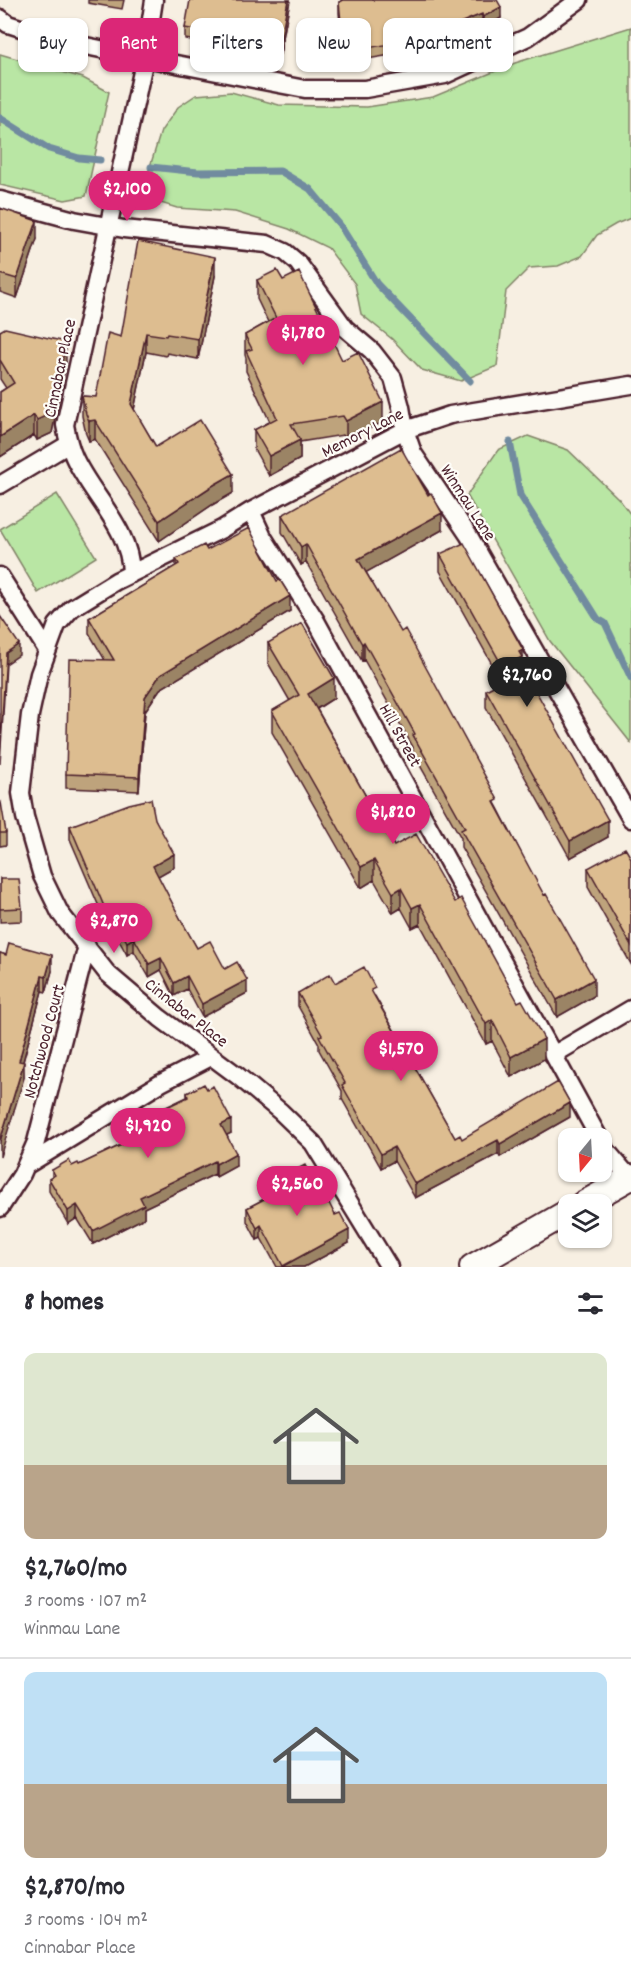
<!DOCTYPE html>
<html lang="en">
<head>
<meta charset="utf-8">
<style>
  body { margin:0; font-family:Dekko,sans-serif; background:#f7f7f7; color:#2b2b33; height:100vh; display:flex; flex-direction:column; font-size:22px; white-space:nowrap }
  * { box-sizing:border-box; margin:0 }
  p { font-size:20px; color:#7c7c81 }
  .icon { flex:none; width:33px; height:33px; fill:none; stroke:currentColor; stroke-width:2; stroke-linecap:round; stroke-linejoin:round }
  .map { position:relative; height:1267px; overflow:hidden }
  .details { display:flex; flex-direction:column; background:#fff; flex:1 }
  .details>* { flex:none }
  .banner { position:absolute; left:18px; top:18px; width:596px; height:54px; display:flex; gap:12px }
  .needle { width:39px; rotate:198deg }
  .buttons { position:absolute; left:558px; top:1128px; display:grid; gap:12px }
  .buttons a { display:grid; place-items:center; width:54px; height:54px; border-radius:12px; background:#fff; box-shadow:0 2px 4px #0004; font-size:30px }
  .price { position:absolute; translate:-50% -51px; padding:0 14px; border-radius:21px; background:#db2777; color:#fff; font-size:20px; line-height:39px; filter:drop-shadow(0 2px 3px #0008) }
  .price::after { content:''; position:absolute; left:50%; top:36px; width:18px; height:14px; margin-left:-9px; background:inherit; clip-path:polygon(0 0,100% 0,50% 100%) }
  .price.active { background:#222; color:#fff }
  ul { padding:0; list-style:none }
  li { display:grid; align-content:center; gap:12px; height:318px; padding:0 24px }
  li+li { border-top:2px solid #e1e1e2 }
  li span { display:grid; place-items:center; height:186px; border-radius:12px; color:#555 }
  li>.icon { margin-inline-start:auto }
  span .icon { width:108px; height:108px; fill:#fffc; stroke-width:1 }
  li b { font-size:26px }
  h2 { display:flex; justify-content:space-between; align-items:center; height:72px; padding:0 24px; font-size:26px }
  .tag { padding:0 21px; border-radius:12px; background:#fff; box-shadow:0 2px 4px #0004; font-size:21px; line-height:54px }
  .tag.active { background:#db2777; color:#fff }
  .map>svg:first-child { display:block }
  .green { fill:#b9e6a4; stroke:#828268; stroke-width:1.5 }
  .lines { fill:none; stroke-linecap:round; stroke-linejoin:round }
  .stream { stroke:#718b9f; stroke-width:7 }
  .street-casing { stroke:#4a1f2b; stroke-width:21 }
  .secondary-casing { stroke:#4a1f2b; stroke-width:28 }
  .street { stroke:#fdfcf7; stroke-width:16 }
  .secondary { stroke:#fdfcf7; stroke-width:24 }
  .wall { fill:#bea37c; stroke:#4a1f2b; stroke-width:1.5 }
  .shaded-wall { fill:#9b8465; stroke:#4a1f2b; stroke-width:1.5 }
  .building { fill:#ddbd90; stroke:#4a1f2b; stroke-width:1.5 }
  .labels { text-anchor:middle; stroke-width:4.5; stroke-linejoin:round; paint-order:stroke }
  .street-label { font-size:18px; fill:#4a1f2b; stroke:#fdfcf7 }
</style>
</head>
<body>
<div class="map">
<svg width="631" height="1267" viewBox="0 0 631 1267">
  <rect width="100%" height="100%" fill="#f7efe2"/>
  <filter id="ink" filterUnits="userSpaceOnUse"><feTurbulence type="fractalNoise" baseFrequency=".0167" numOctaves="2"/><feDisplacementMap in="SourceGraphic" scale="12" xChannelSelector="R" yChannelSelector="G"/><feConvolveMatrix kernelMatrix="1 2 1 2 8 2 1 2 1" color-interpolation-filters="sRGB"/></filter>
  <g filter="url(#ink)">
    <path class="green" d="M631,27V218L616,224L597,235L582,256L558,266L529,268L506,291L497,366L461,381L422,370L392,339L361,314L355,284L328,248L289,229L235,212L177,208L154,201L145,183L161,131L178,107L196,95L231,92L279,105L367,107L433,97L515,63Z
      M0,54L83,78L109,92L86,196L65,200L0,185Z
      M528,436L568,450L619,499L631,515V743L550,641L467,495L498,450Z
      M57,494L96,557L38,593L0,529Z"/>
    <g class="lines">
      <path class="stream" d="M0,118L49,149L79,158L100,160
        M151,167L198,172L280,171L310,189L340,225L377,284L470,381
        M510,442L520,495L598,619L605,623L631,678"/>
      <g class="street-casing">
        <path id="street" d="M0,18L8,24L61,41L145,58L305,89H365L445,75L528,37L579,0
          M0,200L74,220L124,229L267,244L285,252L298,263L345,328L372,351L393,378L401,407L405,430L413,453L469,536L631,819
          M0,485L69,444
          M251,511L263,537L315,619L599,1138
          M131,574C131,529 91,495 74,457C69,446 67,436 65,425L145,58L154,0
          M0,576L47,650
          M553,1055L631,1009
          M602,1143L606,1150L630,1178
          M27,1165L161,1083L211,1057
          M0,1208L22,1174L36,1142L87,946
          M389,1267L313,1143L281,1112L238,1076L160,1018L107,973L60,913L42,876L25,817L21,793L30,715L39,674L57,625L72,608L116,581L222,529L251,511L405,430L450,415L631,385"/>
      </g>
      <g class="secondary-casing">
        <path id="secondary" d="M583,1204L631,1177
          M472,1267L568,1212"/>
      </g>
      <use href="#street" class="street"/>
      <use href="#secondary" class="secondary"/>
    </g>
    <path class="wall" d="M88,0H124L122,9L88,3Z
      M290,0L280,54L229,43L228,47L185,39V28Z
      M341,0H497L501,18L483,28L482,25L452,37L451,35L420,40V50L344,63L339,13V2H341Z
      M0,208L37,239L17,298L0,292Z
      M215,276L198,359L167,353L166,356L146,352L134,410L156,447L233,493L212,505L159,541L95,439L89,441L86,434L82,416V396L96,397L121,337Z
      M257,280H283L342,360L383,422L346,440L343,435L300,442V459L269,476L254,449V430L270,422L246,371V358L245,355V335L268,322L257,299Z
      M0,331L66,362L52,433L37,440L34,435L0,457V392L6,388L0,379Z
      M282,515L442,530L366,572L498,808L594,996L557,1017L461,847V838L413,753V747L364,660L362,661L306,562L301,565L282,532Z
      M207,550L290,611L160,689L145,711L139,791L66,788V774L105,660L89,633V618L176,566V559Z
      M440,554L523,666L522,667L608,837L570,858L486,707V690L502,682L440,571Z
      M268,643L334,698L317,709L394,846L544,1059L511,1077L492,1041L486,1044L420,924L412,928L401,908L393,913L374,880L361,888L272,732V711L290,701L268,663Z
      M0,803L6,833V845L0,846Z
      M155,819L174,867L158,876L181,920L197,948L225,969L247,993L202,1017L187,989L174,996L161,970L149,977L134,951L127,955L109,922L106,923L70,839V826Z
      M631,858V964L588,887V868Z
      M0,879L22,908V921L0,922Z
      M0,953L52,971L46,992L42,991L23,1062L24,1078Z
      M335,983L375,996L455,1138L462,1139L570,1117L500,1157L498,1154L415,1198L394,1161L381,1168L342,1099V1091L319,1050V1044L298,1006V993Z
      M187,1093L231,1133L227,1135L236,1166L216,1177L215,1174L144,1208V1218L93,1244L77,1218L68,1224L49,1191V1179L52,1177V1170L79,1165L138,1137L137,1134V1121L187,1097Z
      M273,1182L349,1243L304,1267H277L261,1238L257,1240L247,1221V1208L273,1194Z"/>
    <path class="shaded-wall" d="M288,0H290L280,54V43Z
      M501,7V18L483,28V17Z
      M482,14V25L452,37V26Z
      M37,221V239L17,298V279Z
      M215,257V276L198,359V339Z
      M146,333V352L131,424V404Z
      M66,342V362L52,433L37,440V420Z
      M383,402V422L346,440V421Z
      M34,415V435L0,457V437Z
      M95,420V439L89,441V421Z
      M300,440V459L269,476V456Z
      M233,474V493L212,505L159,541V521L212,486Z
      M442,513V530L358,577V559Z
      M306,544V562L301,565V547Z
      M290,596V611L160,689L145,711L139,791V777L145,697L160,675Z
      M364,642V660L362,661V644Z
      M19,644V655L6,664L0,764L6,653Z
      M523,650V666L518,676L519,652Z
      M334,678V698L308,714V694Z
      M608,820V837L570,858V841Z
      M174,854V867L153,879V866Z
      M374,860V880L361,888V867Z
      M401,888V908L393,913V893Z
      M420,904V924L412,928V908Z
      M109,909V922L106,923V911Z
      M134,938V951L127,955V942Z
      M52,955V971L46,992V977Z
      M161,958V970L149,977V964Z
      M42,976V991L19,1076V1061Z
      M187,976V989L174,996V983Z
      M594,979V996L557,1017V1000Z
      M247,980V993L202,1017V1004Z
      M492,1020V1041L486,1044V1024Z
      M544,1039V1059L511,1077V1057Z
      M24,1062V1078L0,1157V1141Z
      M570,1103V1117L500,1157V1144Z
      M231,1120V1133L221,1138V1125Z
      M498,1140V1154L415,1198V1184Z
      M394,1147V1161L381,1168V1154Z
      M236,1153V1166L216,1177V1164Z
      M215,1161V1174L144,1208V1218L93,1244V1231L140,1197Z
      M77,1205V1218L68,1224V1211Z
      M261,1225V1238L257,1240V1228Z
      M349,1230V1243L304,1267H283V1266Z"/>
    <path class="building" d="M190,0H288L280,43L229,32L228,36L185,28Z
      M342,0H497L501,7L483,17L482,14L452,26L451,24L418,29L420,39L344,52L339,2L342,1Z
      M0,208L37,221L17,279L0,274Z
      M138,241L215,257L198,339L167,334L166,336L146,333L131,404L156,447L200,420L233,474L212,486L159,521L95,420L89,421L86,414L82,396L96,397L108,333L121,337Z
      M277,270L283,280L299,272L342,360L358,352L383,402L346,421L343,416L291,424L300,440L269,456L254,430L277,418L246,351L252,349L245,335L276,318L257,280Z
      M5,328L66,342L52,413L37,420L34,415L0,437V392L14,383L0,360V331Z
      M401,448L428,495L431,493L442,513L358,559L401,632L405,629L498,800L494,802L544,895L546,894L594,979L557,1000L461,830L465,828L413,735L415,734L364,642L362,644L306,544L301,547L282,515Z
      M249,528L277,581L280,580L290,596L160,675L145,697L139,777L66,774L69,659L114,660L89,618L179,564L176,559L204,545L207,550Z
      M464,543L523,650L519,652L522,657L518,659L608,820L570,841L486,690L509,678L440,554Z
      M0,616L19,644L6,653L0,753Z
      M302,623L334,678L308,694L394,846L416,834L455,902L461,898L518,1002L522,1000L544,1039L511,1057L492,1020L486,1024L420,904L412,908L401,888L393,893L374,860L361,867L272,711L299,695L268,643Z
      M151,799L155,819L174,854L153,866L181,920L197,948L210,941L225,969L237,962L247,980L202,1004L187,976L174,983L161,958L149,964L134,938L127,942L109,909L106,911L70,826L129,804Z
      M1,802L6,833H0V803Z
      M625,848L631,858V945L588,868Z
      M0,879H19L22,908L0,909Z
      M9,943L52,955L46,977L42,976L19,1061L24,1062L0,1141V953L6,955Z
      M364,967L375,988L371,990L455,1138L460,1135L462,1139L558,1082L570,1103L500,1144L498,1140L415,1184L394,1147L381,1154L342,1085L345,1083L319,1036L322,1035L298,993L330,974L335,983Z
      M204,1084L207,1089L213,1086L231,1120L221,1125L236,1153L216,1164L215,1161L140,1197L144,1205L93,1231L77,1205L68,1211L49,1179L55,1175L52,1170L69,1160L72,1166L78,1163L79,1165L143,1135L137,1121L188,1097L187,1093Z
      M305,1165L327,1204L329,1203L335,1215L340,1213L349,1230L283,1266L261,1225L257,1228L247,1208L278,1192L273,1182Z"/>
  </g>
  <g class="labels">
    <g class="street-label">
      <text transform="translate(59 368) rotate(-78)" y="6">Cinnabar Place</text>
      <text transform="translate(362 432) rotate(-27)" y="6">Memory Lane</text>
      <text transform="translate(469 502) rotate(57)" y="6">Winmau Lane</text>
      <text transform="translate(401 735) rotate(61)" y="6">Hill Street</text>
      <text transform="translate(187 1012) rotate(38)" y="6">Cinnabar Place</text>
      <text transform="translate(43 1041) rotate(-75)" y="6">Notchwood Court</text>
    </g>
  </g>
</svg>
<div class="buttons">
<a><svg class="needle" viewBox="-14 -14 28 28"><path d="M0-13l5 13h-10z" fill="#e53935"/><path d="M0 13l5-13h-10z" fill="#7c7c81"/></svg></a>
<a><svg class="icon" aria-label="layers" viewBox="0 0 24 24"><path d="M12 4l9 5-9 5-9-5zM3 14l9 5 9-5"/></svg></a>
</div>
<b class="price" style="left:127px;top:222px">$2,100</b>
<b class="price" style="left:303px;top:366px">$1,780</b>
<b class="price active" style="left:527px;top:708px">$2,760</b>
<b class="price" style="left:393px;top:845px">$1,820</b>
<b class="price" style="left:114px;top:954px">$2,870</b>
<b class="price" style="left:401px;top:1082px">$1,570</b>
<b class="price" style="left:148px;top:1159px">$1,920</b>
<b class="price" style="left:297px;top:1217px">$2,560</b>
<div class="banner">
<a class="tag">Buy</a>
<a class="tag active">Rent</a>
<a class="tag">Filters</a>
<a class="tag">New</a>
<a class="tag">Apartment</a>
</div>
</div>
<section class="details">
<h2>8 homes<svg class="icon" aria-label="filters" viewBox="0 0 24 24"><path d="M4 7h16M4 17h16"/><circle cx="9" cy="7" r="2"/><circle cx="15" cy="17" r="2"/></svg></h2>
<ul>
<li><span style="background:linear-gradient(#dfe7d0 60%,#b9a48a 0)"><svg class="icon" aria-label="home" viewBox="0 0 24 24"><path d="M3 11l9-7 9 7M6 9v11h12V9"/></svg></span><div><b>$2,760/mo</b><p>3 rooms · 107 m²</p><p>Winmau Lane</p></div></li>
<li><span style="background:linear-gradient(#bfe0f5 60%,#b9a48a 0)"><svg class="icon" aria-label="home" viewBox="0 0 24 24"><path d="M3 11l9-7 9 7M6 9v11h12V9"/></svg></span><div><b>$2,870/mo</b><p>3 rooms · 104 m²</p><p>Cinnabar Place</p></div></li>
</ul>
</section>
</body>
</html>
